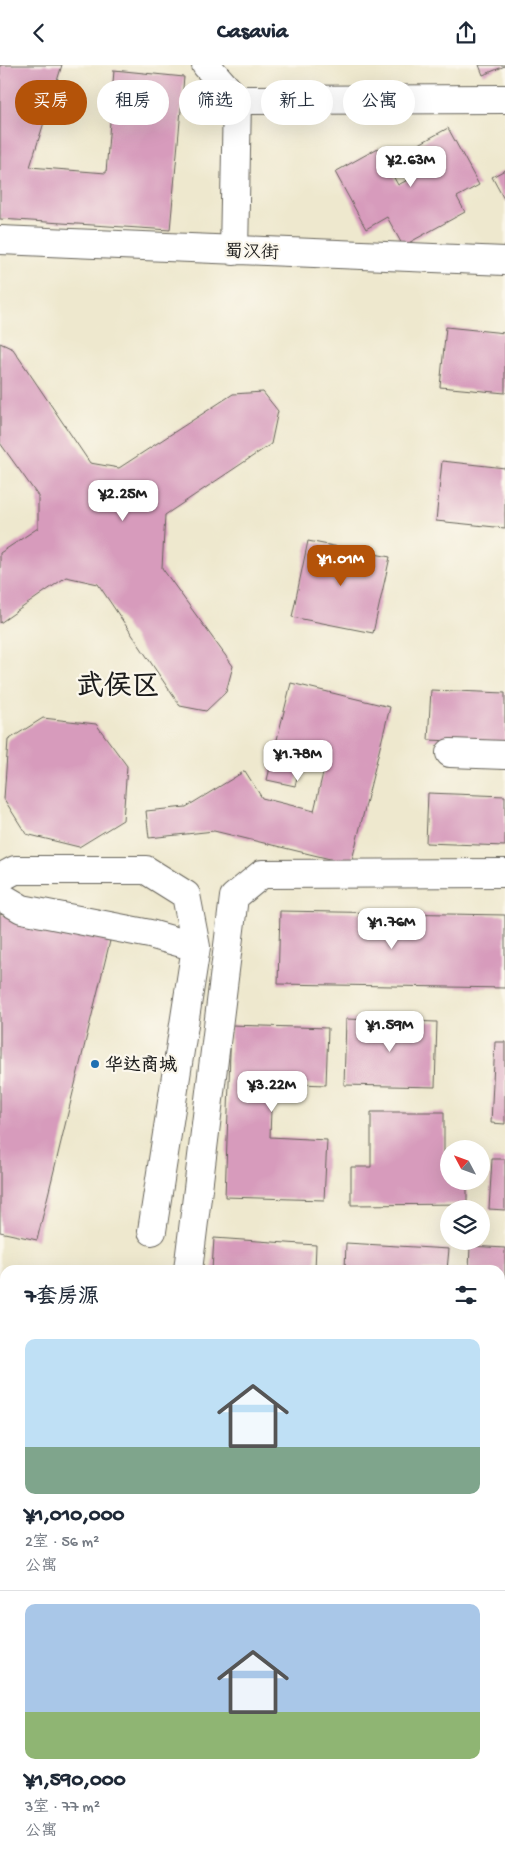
<!DOCTYPE html>
<html lang="zh">
<head>
<meta charset="utf-8">
<style>
  body { margin:0; font-family:"Gochi Hand","LXGW WenKai TC",sans-serif; background:#f6f6f7; color:#1f2937; height:100vh; display:flex; flex-direction:column; font-size:19px; white-space:nowrap }
  * { box-sizing:border-box; margin:0 }
  p { font-size:16px; color:#747a83 }
  .icon { flex:none; width:28px; height:28px; fill:none; stroke:currentColor; stroke-width:2; stroke-linecap:round; stroke-linejoin:round }
  .map { position:relative; flex:1; overflow:hidden }
  .side { position:absolute; left:0px; top:1200px; width:505px; height:600px; display:flex; flex-direction:column; background:#fff; border-radius:15px 15px 0 0; box-shadow:0 5px 20px #0002 }
  .side>* { flex:none }
  .hud { position:absolute; left:15px; top:15px; width:475px; height:45px; display:flex; gap:10px }
  .needle { width:32px; rotate:311deg }
  .tools { position:absolute; left:440px; top:1075px; display:grid; gap:10px }
  .tools a { display:grid; place-items:center; width:50px; height:50px; border-radius:50%; background:#fff; box-shadow:0 5px 20px #0002; font-size:25px }
  .price { position:absolute; translate:-50% -42px; padding:0 11px; border-radius:10px; background:#fff; color:#222; font-size:16px; line-height:32px; filter:drop-shadow(0 1px 2px #0008) }
  .price::after { content:''; position:absolute; left:50%; top:30px; width:15px; height:11px; margin-left:-8px; background:inherit; clip-path:polygon(0 0,100% 0,50% 100%) }
  .price.selected { background:#b45309; color:#fff }
  ul { padding:0; list-style:none }
  li { display:grid; align-content:center; gap:10px; height:265px; padding:0 25px }
  li+li { border-top:1px solid #e0e1e3 }
  li span { display:grid; place-items:center; height:155px; border-radius:10px; color:#555 }
  li>.icon { margin-inline-start:auto }
  span .icon { width:90px; height:90px; fill:#fffc; stroke-width:1 }
  li b { font-size:21px }
  h2 { display:flex; justify-content:space-between; align-items:center; height:60px; padding:0 25px; font-size:21px }
  .chip { padding:0 18px; border-radius:22px; background:#fff; box-shadow:0 5px 20px #0002; font-size:18px; line-height:45px }
  .chip.selected { background:#b45309; color:#fff }
  header { display:flex; justify-content:space-between; align-items:center; height:65px; padding:0 25px; background:#fff; font-size:22px; font-weight:700 }
  .map>svg:first-child { display:block }
  .green { fill:#8ed189; stroke:#557652 }
  .building { fill:#d79bbc }
  .lines { fill:none; stroke-linecap:round; stroke-linejoin:round }
  .street-casing { stroke:#66635a; stroke-width:30 }
  .primary-casing { stroke:#66635a; stroke-width:30 }
  .street { stroke:#fff; stroke-width:28 }
  .primary { stroke:#fff; stroke-width:28 }
  .poi-dot { fill:#1f6fb2; stroke:#fbf7ec; stroke-width:2 }
  .labels { text-anchor:middle; stroke-width:4.5; stroke-linejoin:round; paint-order:stroke }
  .street-label { font-size:18px; fill:#1c1c1c; stroke:#fbf7ec }
  .poi-label { font-size:18px; font-weight:bold; fill:#1c1c1c; stroke:#fbf7ec; text-anchor:start }
  .town-label { font-size:28px; font-weight:bold; fill:#1c1c1c; stroke:#fbf7ec }
</style>
</head>
<body>
<header><svg class="icon" aria-label="back" viewBox="0 0 24 24"><path d="M15 5l-7 7 7 7"/></svg>Casavia<svg class="icon" aria-label="share" viewBox="0 0 24 24"><path d="M12 15V3M7 8l5-5 5 5M5 13v7h14v-7"/></svg></header>
<div class="map">
<svg width="505" height="1800" viewBox="0 0 505 1800">
  <rect width="100%" height="100%" fill="#fbf7ec"/>
  <filter id="ink" filterUnits="userSpaceOnUse"><feTurbulence type="fractalNoise" baseFrequency=".02" numOctaves="2"/><feDisplacementMap in="SourceGraphic" scale="10" xChannelSelector="R" yChannelSelector="G"/><feConvolveMatrix kernelMatrix="1 2 1 2 8 2 1 2 1" color-interpolation-filters="sRGB"/></filter>
  <filter id="wash" filterUnits="userSpaceOnUse"><feTurbulence type="fractalNoise" baseFrequency=".0096" numOctaves="4" result="noise"/><feDisplacementMap in="SourceGraphic" scale="20" xChannelSelector="R" yChannelSelector="G"/><feGaussianBlur stdDeviation="1.12" result="paint"/><feColorMatrix in="noise" values="0 0 0 0 0 0 0 0 0 0 0 0 0 0 0 0 0 1.4 0 .05"/><feComposite in="paint" operator="in"/></filter>
  <g filter="url(#wash)">
    <rect width="100%" height="100%" fill="#eee8ce"/>
    <path class="green" d="M0,1386L5,1387V1795H154V1800H0Z"/>
    <g id="blocks">
      <path class="building" d="M0,0H62L30,102L106,108L114,5L184,12L170,165L0,154Z
        M479,0H505V1L483,10Z
        M448,63L479,120L457,132L465,147L403,181L387,152L366,164L335,107L378,83L398,120L415,111L403,88Z
        M505,105V136L492,112Z
        M446,262L505,268V328L440,322Z
        M0,278L13,284L90,398L119,403L233,329L263,327L278,346L271,379L165,450L162,503L233,601L226,627L206,646L180,641L98,519L66,512L0,558V488L38,463V431L0,378Z
        M442,396L505,403V463L436,456Z
        M308,476L390,492L373,568L292,552Z
        M291,618L390,642L351,799L214,766L149,773L146,746L186,742L245,706L262,733L314,746L328,687L305,681L295,721L267,715Z
        M431,625L505,628V678L428,675Z
        M43,653L96,659L127,701L123,755L79,782L26,769L4,734L8,675Z
        M428,728L505,731V781L426,778Z
        M280,846L505,850V923L278,919Z
        M0,849L110,876L37,1175L0,1167Z
        M346,954L437,957L435,1022L344,1020Z
        M231,960L328,963L326,1020L272,1018L270,1072L327,1075L324,1135L225,1132Z
        M495,977H505V1059L491,1058Z
        M371,1047H444V1100H449V1116H467V1139L351,1140V1102H371Z
        M492,1094H505V1145L489,1144Z
        M214,1173L316,1180L315,1205H212Z
        M346,1178L449,1184L447,1205H345Z
        M470,1181L505,1183V1225L500,1224V1205H469Z
        M500,1245H505V1271L500,1270Z
        M500,1471H505V1642L500,1640Z
        M500,1713L505,1715V1800H277V1795H500Z"/>
    </g>
  </g>
  <g filter="url(#ink)">
    <use href="#blocks" fill-opacity="0" stroke="#66635a" stroke-width="1"/>
    <g class="lines">
      <g class="street-casing">
        <path id="street" d="M206,0L237,35L234,186
          M237,35L505,34
          M0,175L505,196
          M450,688L505,690
          M0,813L15,805H146L186,830L196,882L152,1166
          M0,831L22,844L150,869L196,882
          M188,1205L234,832L262,809L505,808
          M186,1800V1795"/>
      </g>
      <g class="primary-casing">
        <path id="primary" d="M0,1245L5,1246
          M0,1287L5,1288
          M500,1298H505
          M0,1325L5,1326
          M500,1342H505
          M0,1365L5,1366
          M500,1376H505
          M500,1409H505"/>
      </g>
      <use href="#street" class="street"/>
      <use href="#primary" class="primary"/>
    </g>
  </g>
  <circle class="poi-dot" cx="95" cy="999" r="5"/>
  <g class="labels">
    <g class="street-label">
      <text transform="translate(252 186) rotate(2)" y="6">蜀汉街</text>
    </g>
    <g class="poi-label">
      <text x="105" y="1005">华达商城</text>
    </g>
    <g class="town-label">
      <text x="118" y="629">武侯区</text>
    </g>
  </g>
</svg>
<div class="tools">
<a><svg class="needle" viewBox="-14 -14 28 28"><path d="M0-13l5 13h-10z" fill="#e53935"/><path d="M0 13l5-13h-10z" fill="#747a83"/></svg></a>
<a><svg class="icon" aria-label="layers" viewBox="0 0 24 24"><path d="M12 4l9 5-9 5-9-5zM3 14l9 5 9-5"/></svg></a>
</div>
<b class="price" style="left:411px;top:123px">¥2.63M</b>
<b class="price" style="left:123px;top:457px">¥2.25M</b>
<b class="price selected" style="left:341px;top:522px">¥1.01M</b>
<b class="price" style="left:298px;top:717px">¥1.78M</b>
<b class="price" style="left:392px;top:885px">¥1.76M</b>
<b class="price" style="left:390px;top:988px">¥1.59M</b>
<b class="price" style="left:272px;top:1048px">¥3.22M</b>
<div class="hud">
<a class="chip selected">买房</a>
<a class="chip">租房</a>
<a class="chip">筛选</a>
<a class="chip">新上</a>
<a class="chip">公寓</a>
</div>
<section class="side">
<h2>7套房源<svg class="icon" aria-label="filters" viewBox="0 0 24 24"><path d="M4 7h16M4 17h16"/><circle cx="9" cy="7" r="2"/><circle cx="15" cy="17" r="2"/></svg></h2>
<ul>
<li><span style="background:linear-gradient(#bfe0f5 70%,#7fa58c 0)"><svg class="icon" aria-label="home" viewBox="0 0 24 24"><path d="M3 11l9-7 9 7M6 9v11h12V9"/></svg></span><div><b>¥1,010,000</b><p>2室 · 56 m²</p><p>公寓</p></div></li>
<li><span style="background:linear-gradient(#a9c7e8 70%,#8fb573 0)"><svg class="icon" aria-label="home" viewBox="0 0 24 24"><path d="M3 11l9-7 9 7M6 9v11h12V9"/></svg></span><div><b>¥1,590,000</b><p>3室 · 77 m²</p><p>公寓</p></div></li>
</ul>
</section>
</div>
</body>
</html>
